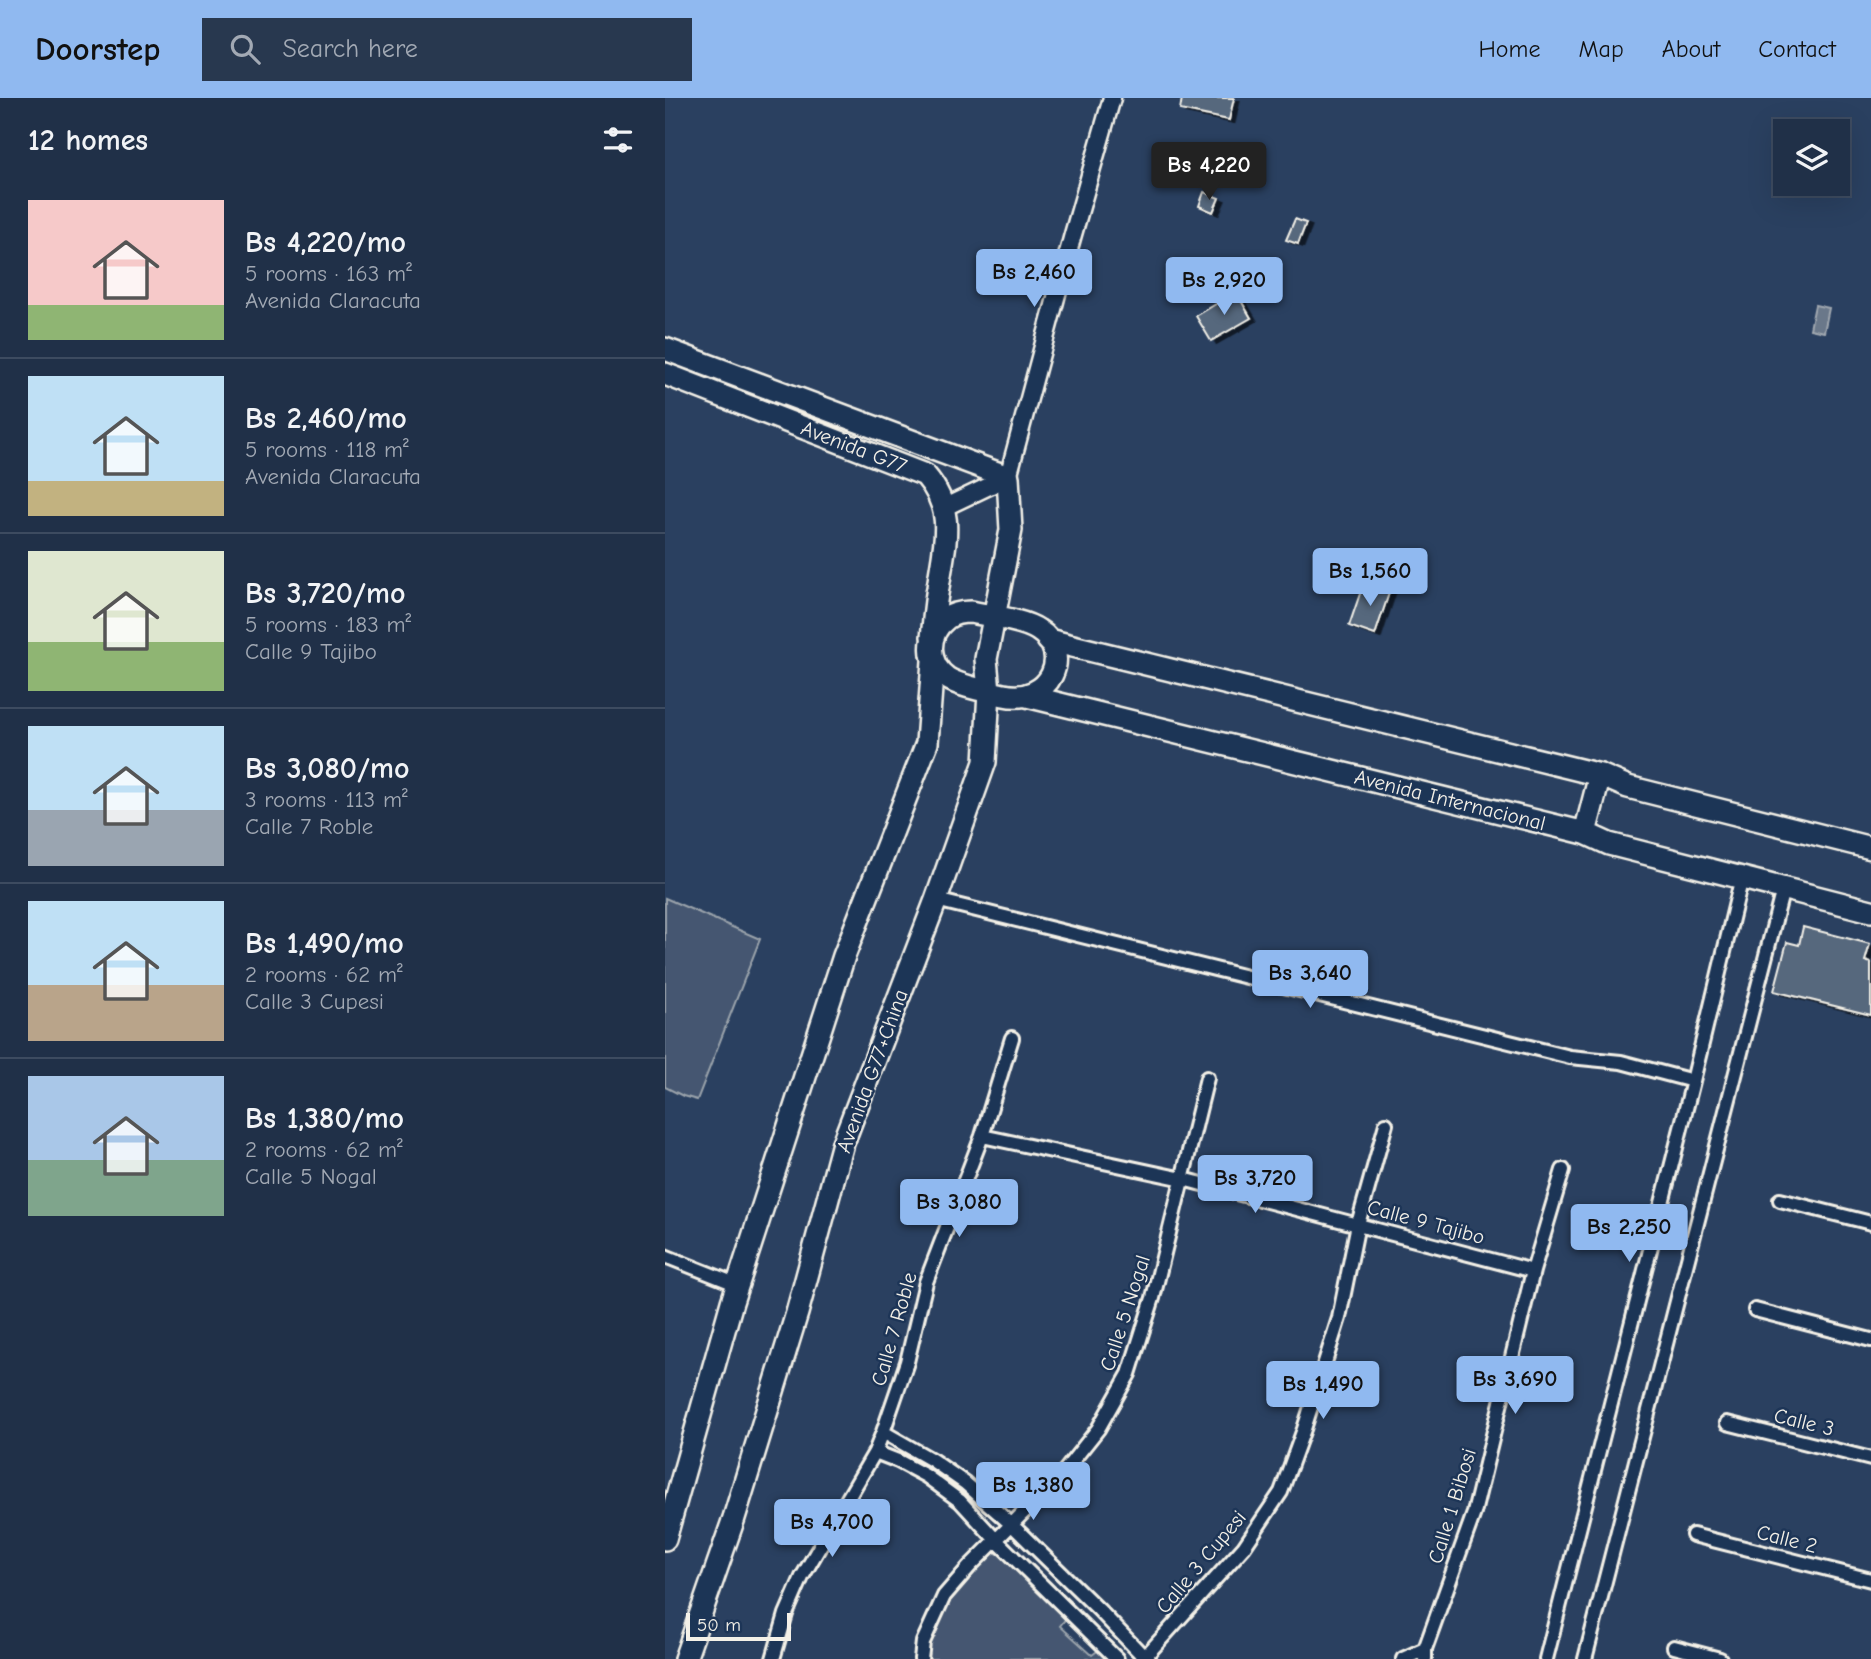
<!DOCTYPE html>
<html lang="en">
<head>
<meta charset="utf-8">
<style>
  body { margin:0; font-family:"Comic Neue",sans-serif; background:#28384f; color:#f1f3f6; height:100vh; display:flex; flex-direction:column; font-size:26px; white-space:nowrap }
  * { box-sizing:border-box; margin:0 }
  p { font-size:23px; color:#a2a9b4 }
  .icon { flex:none; width:38px; height:38px; fill:none; stroke:currentColor; stroke-width:2; stroke-linecap:round; stroke-linejoin:round }
  .map { position:relative; flex:1; overflow:hidden }
  .details { display:flex; flex-direction:column; background:#203048; width:665px }
  .details>* { flex:none }
  .tools { position:absolute; left:1108px; top:21px; display:grid; gap:14px }
  .tools a { display:grid; place-items:center; width:77px; height:77px; border-radius:0px; background:#203048; box-shadow:0 7px 28px #0002,0 0 0 2px #3d4b60; font-size:35px }
  .scale { position:absolute; left:21px; bottom:18px; width:105px; box-sizing:border-box; padding-left:7px; border:4px solid #f4f1e8; border-top:0; font-size:19px; line-height:24px; white-space:nowrap; color:#f4f1e8; -webkit-text-stroke:5px #1d3557; paint-order:stroke }
  .price { position:absolute; translate:-50% -60px; padding:0 16px; border-radius:7px; background:#90b9f0; color:#111; font-size:23px; line-height:46px; filter:drop-shadow(0 2px 4px #0008) }
  .price::after { content:''; position:absolute; left:50%; top:42px; width:21px; height:16px; margin-left:-10px; background:inherit; clip-path:polygon(0 0,100% 0,50% 100%) }
  .price.active { background:#222; color:#fff }
  ul { padding:0; list-style:none }
  li { display:flex; align-items:center; gap:21px; height:175px; padding:0 28px }
  li+li { border-top:2px solid #3d4b60 }
  li span { display:grid; place-items:center; flex:none; width:196px; height:140px; border-radius:0px; color:#555 }
  li>.icon { margin-inline-start:auto }
  span .icon { width:84px; height:84px; fill:#fffc; stroke-width:1 }
  li b { font-size:30px }
  h2 { display:flex; justify-content:space-between; align-items:center; height:84px; padding:0 28px; font-size:30px }
  header { display:flex; align-items:center; gap:42px; box-sizing:border-box; height:98px; padding:0 35px; background:#90b9f0; color:#111 }
  header strong { font-size:33px }
  nav { display:flex; gap:38px; margin-inline-start:auto; font-size:24px }
  .search { width:490px; height:63px; background:#28384f; display:flex; align-items:center; gap:18px; box-sizing:border-box; padding:0 24px; border-radius:0px; color:#a2a9b4; font-size:26px }
  main { display:flex; flex:1; min-height:0 }
  .map>svg:first-child { display:block }
  .green { fill:#445771; stroke:#9ca4ac; stroke-width:2 }
  .water { fill:#6a788a; stroke:#a1a8b0; stroke-width:2 }
  .building { fill:#56677d; stroke:#f4f1e8; stroke-width:2; filter:url(#shadow) }
  .lines { fill:none; stroke-linecap:round; stroke-linejoin:round }
  .minor-casing { stroke:#f4f1e8; stroke-width:18 }
  .tertiary-casing { stroke:#f4f1e8; stroke-width:21 }
  .primary-casing { stroke:#f4f1e8; stroke-width:26 }
  .minor { stroke:#1d3557; stroke-width:12 }
  .tertiary { stroke:#1d3557; stroke-width:16 }
  .primary { stroke:#1d3557; stroke-width:21 }
  .labels { text-anchor:middle; stroke-width:5; stroke-linejoin:round; paint-order:stroke }
  .street-label { font-size:21px; fill:#f4f1e8; stroke:#1d3557 }
</style>
</head>
<body>
<header>
<strong>Doorstep</strong>
<div class="search"><svg class="icon" aria-label="search" viewBox="0 0 24 24"><circle cx="10" cy="10" r="6"/><path d="M15 15l6 6"/></svg>Search here</div>
<nav><a>Home</a><a>Map</a><a>About</a><a>Contact</a></nav>
</header>
<main>
<section class="details">
<h2>12 homes<svg class="icon" aria-label="filters" viewBox="0 0 24 24"><path d="M4 7h16M4 17h16"/><circle cx="9" cy="7" r="2"/><circle cx="15" cy="17" r="2"/></svg></h2>
<ul>
<li><span style="background:linear-gradient(#f6c9c9 75%,#8fb573 0)"><svg class="icon" aria-label="home" viewBox="0 0 24 24"><path d="M3 11l9-7 9 7M6 9v11h12V9"/></svg></span><div><b>Bs 4,220/mo</b><p>5 rooms · 163 m²</p><p>Avenida Claracuta</p></div></li>
<li><span style="background:linear-gradient(#bfe0f5 75%,#c2b280 0)"><svg class="icon" aria-label="home" viewBox="0 0 24 24"><path d="M3 11l9-7 9 7M6 9v11h12V9"/></svg></span><div><b>Bs 2,460/mo</b><p>5 rooms · 118 m²</p><p>Avenida Claracuta</p></div></li>
<li><span style="background:linear-gradient(#dfe7d0 65%,#8fb573 0)"><svg class="icon" aria-label="home" viewBox="0 0 24 24"><path d="M3 11l9-7 9 7M6 9v11h12V9"/></svg></span><div><b>Bs 3,720/mo</b><p>5 rooms · 183 m²</p><p>Calle 9 Tajibo</p></div></li>
<li><span style="background:linear-gradient(#bfe0f5 60%,#9aa5b1 0)"><svg class="icon" aria-label="home" viewBox="0 0 24 24"><path d="M3 11l9-7 9 7M6 9v11h12V9"/></svg></span><div><b>Bs 3,080/mo</b><p>3 rooms · 113 m²</p><p>Calle 7 Roble</p></div></li>
<li><span style="background:linear-gradient(#bfe0f5 60%,#b9a48a 0)"><svg class="icon" aria-label="home" viewBox="0 0 24 24"><path d="M3 11l9-7 9 7M6 9v11h12V9"/></svg></span><div><b>Bs 1,490/mo</b><p>2 rooms · 62 m²</p><p>Calle 3 Cupesi</p></div></li>
<li><span style="background:linear-gradient(#a9c7e8 60%,#7fa58c 0)"><svg class="icon" aria-label="home" viewBox="0 0 24 24"><path d="M3 11l9-7 9 7M6 9v11h12V9"/></svg></span><div><b>Bs 1,380/mo</b><p>2 rooms · 62 m²</p><p>Calle 5 Nogal</p></div></li>
</ul>
</section>
<div class="map">
<svg width="1206" height="1561" viewBox="0 0 1206 1561">
  <defs>
    <filter id="shadow"><feDropShadow dx="5.5" dy="3" stdDeviation="0" flood-color="#0009"/></filter>
  </defs>
  <rect width="100%" height="100%" fill="#2a4060"/>
  <filter id="ink" filterUnits="userSpaceOnUse"><feTurbulence type="fractalNoise" baseFrequency=".0143" numOctaves="2"/><feDisplacementMap in="SourceGraphic" scale="14" xChannelSelector="R" yChannelSelector="G"/><feConvolveMatrix kernelMatrix="1 2 1 2 8 2 1 2 1" color-interpolation-filters="sRGB"/></filter>
  <g filter="url(#ink)">
    <path class="green" d="M0,800L95,841L32,1002L18,998L0,989Z
      M327,1454L338,1457L402,1519L395,1528L427,1557L435,1551L445,1561H263L265,1545L288,1496Z"/>
    <path class="water" d="M1150,207L1164,210L1159,234L1145,231Z"/>
    <path class="building" d="M517,0H569L564,22L515,12Z
      M539,94L554,100L548,114L534,108Z
      M630,121L641,125L633,146L621,142Z
      M571,194L586,220L546,243L531,218Z
      M699,484L725,492L710,537L684,528Z
      M1138,829L1205,846L1200,863L1206,865V917L1109,893L1122,844L1134,847Z"/>
    <g class="lines">
      <g class="minor-casing">
        <path id="minor" d="M271,802L905,959L956,964L1028,983
          M317,1038L518,1081L868,1173
          M1115,1102L1206,1125
          M0,1158L73,1187
          M1090,1212L1206,1242
          M1062,1325L1206,1361
          M218,1334L267,1362L300,1385L347,1427L434,1512L481,1561
          M210,1354L233,1363L261,1378L295,1403L331,1442L452,1561
          M1028,1437L1206,1482
          M1009,1549L1055,1561
          M108,1561L121,1516L137,1479L210,1354L218,1334L242,1264L261,1184L317,1038L347,940
          M256,1561L258,1544L279,1498L305,1468L398,1375L433,1331L464,1276L488,1200L542,980
          M478,1561L579,1449L616,1394L639,1331L674,1220L693,1126L721,1026
          M738,1561L760,1551
          M760,1561V1551L809,1415L868,1173L898,1072
          M881,1561L1028,983L1077,779
          M920,1561L1118,791"/>
      </g>
      <g class="tertiary-casing">
        <path id="tertiary" d="M278,410L343,379L407,140L447,0"/>
      </g>
      <g class="primary-casing">
        <path id="primary" d="M0,251L343,379L346,432L321,561L324,593L320,664L271,802L178,1045L132,1215L69,1420L20,1561
          M0,276L260,377C292,414 279,446 273,490C270,506 269,523 267,539
          M306,514C324,518 359,522 373,532C409,555 385,607 339,597C323,593 296,589 282,580C262,566 261,536 281,521C288,515 297,514 306,514Z
          M383,542L935,677L963,689L1206,750
          M362,598L920,735L944,746L1206,813
          M920,735L935,677
          M0,1441L67,1204L179,858L262,645L268,563"/>
      </g>
      <use href="#minor" class="minor"/>
      <use href="#tertiary" class="tertiary"/>
      <use href="#primary" class="primary"/>
    </g>
  </g>
  <g class="labels">
    <g class="street-label">
      <text transform="translate(189 349) rotate(21)" y="7">Avenida G77</text>
      <text transform="translate(785 702) rotate(14)" y="7">Avenida Internacional</text>
      <text transform="translate(207 973) rotate(-70)" y="7">Avenida G77+China</text>
      <text transform="translate(761 1124) rotate(15)" y="7">Calle 9 Tajibo</text>
      <text transform="translate(460 1215) rotate(-72)" y="7">Calle 5 Nogal</text>
      <text transform="translate(229 1231) rotate(-74)" y="7">Calle 7 Roble</text>
      <text transform="translate(1139 1324) rotate(14)" y="7">Calle 3</text>
      <text transform="translate(787 1408) rotate(-73)" y="7">Calle 1 Bibosi</text>
      <text transform="translate(1122 1441) rotate(14)" y="7">Calle 2</text>
      <text transform="translate(536 1464) rotate(-50)" y="7">Calle 3 Cupesi</text>
    </g>
  </g>
</svg>
<div class="tools">
<a><svg class="icon" aria-label="layers" viewBox="0 0 24 24"><path d="M12 4l9 5-9 5-9-5zM3 14l9 5 9-5"/></svg></a>
</div>
<div class="scale">50 m</div>
<b class="price active" style="left:544px;top:104px">Bs 4,220</b>
<b class="price" style="left:369px;top:211px">Bs 2,460</b>
<b class="price" style="left:559px;top:219px">Bs 2,920</b>
<b class="price" style="left:705px;top:510px">Bs 1,560</b>
<b class="price" style="left:645px;top:912px">Bs 3,640</b>
<b class="price" style="left:590px;top:1117px">Bs 3,720</b>
<b class="price" style="left:294px;top:1141px">Bs 3,080</b>
<b class="price" style="left:964px;top:1166px">Bs 2,250</b>
<b class="price" style="left:850px;top:1318px">Bs 3,690</b>
<b class="price" style="left:658px;top:1323px">Bs 1,490</b>
<b class="price" style="left:368px;top:1424px">Bs 1,380</b>
<b class="price" style="left:167px;top:1461px">Bs 4,700</b>
</div>
</main>
</body>
</html>
